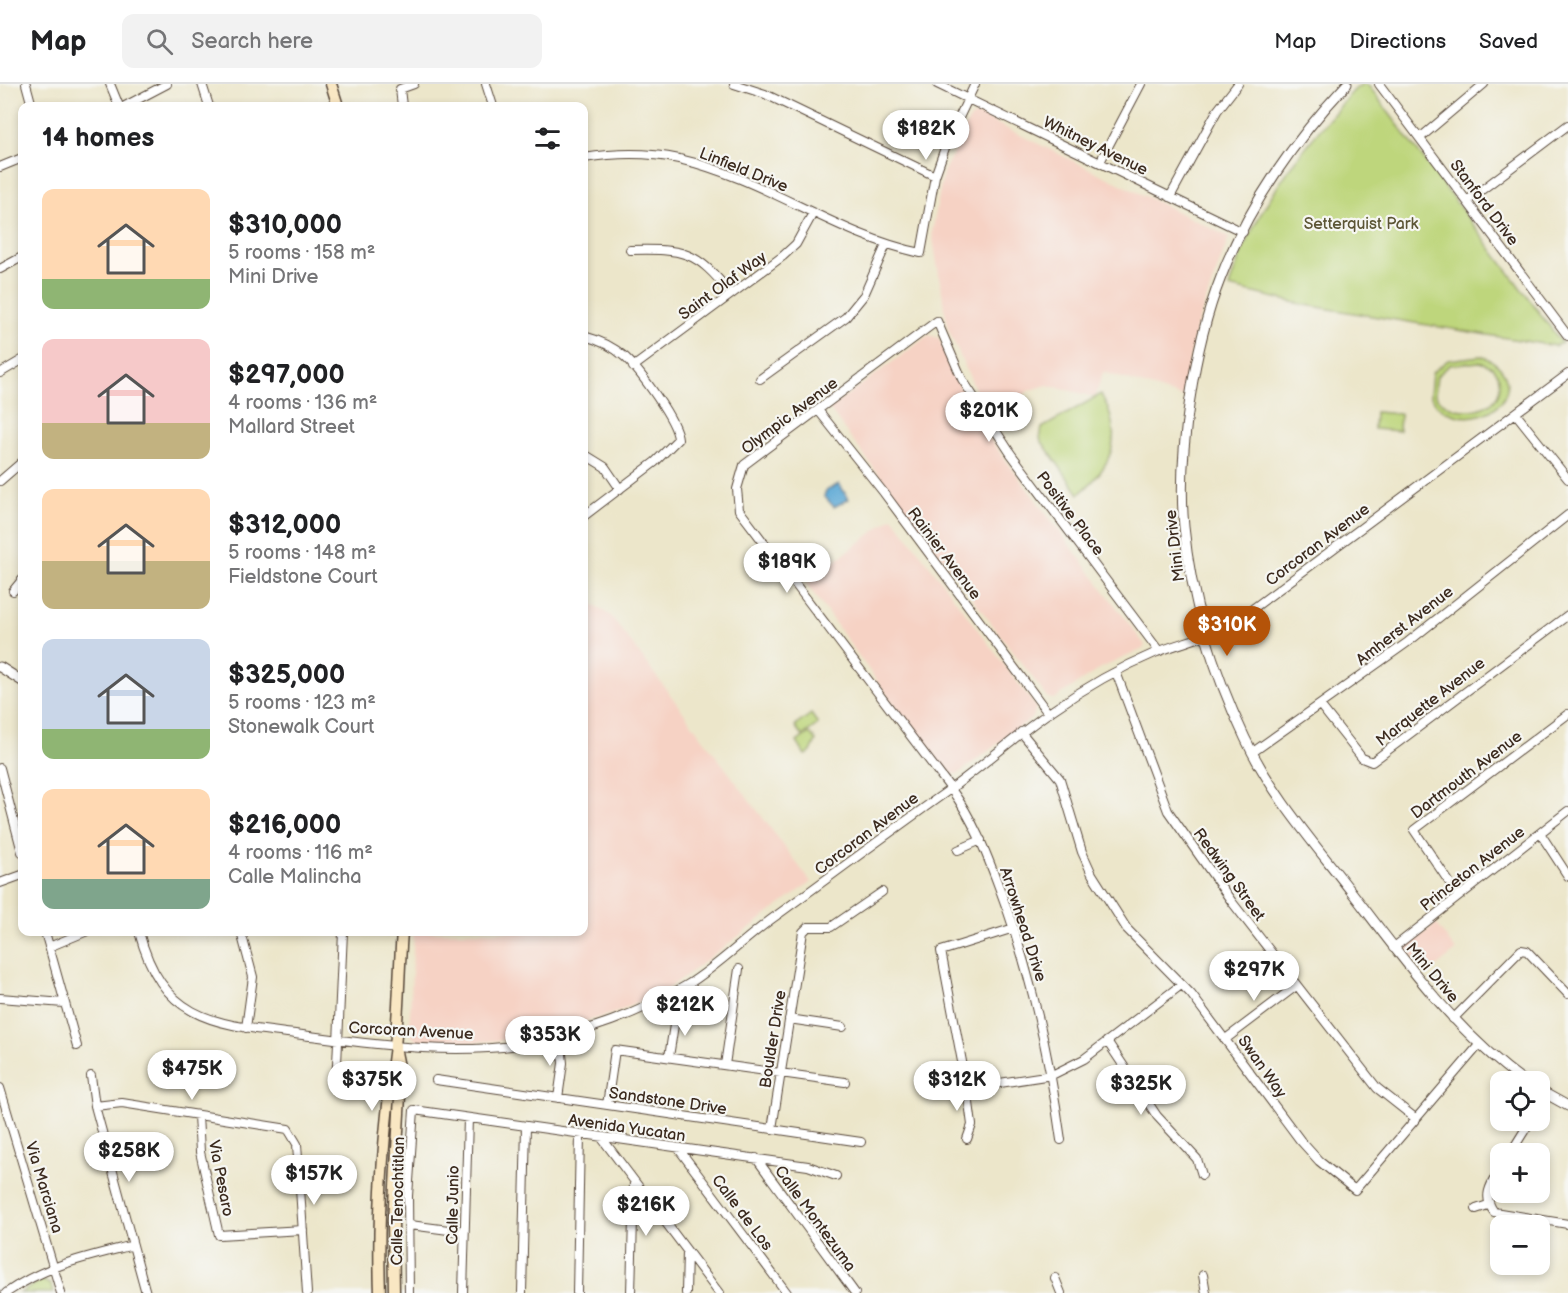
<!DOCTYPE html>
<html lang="en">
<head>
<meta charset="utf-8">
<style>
  body { margin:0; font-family:"Balsamiq Sans",sans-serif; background:#f2f2f2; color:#202124; height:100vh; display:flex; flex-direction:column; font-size:22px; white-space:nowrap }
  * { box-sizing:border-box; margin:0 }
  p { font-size:20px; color:#757577 }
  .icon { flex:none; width:33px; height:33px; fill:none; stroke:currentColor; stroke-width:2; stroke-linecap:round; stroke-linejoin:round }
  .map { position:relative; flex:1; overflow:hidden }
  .side { position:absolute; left:18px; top:18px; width:570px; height:834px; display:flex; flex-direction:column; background:#fff; border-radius:12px; box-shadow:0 3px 9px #0003 }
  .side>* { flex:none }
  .buttons { position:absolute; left:1490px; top:987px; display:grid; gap:12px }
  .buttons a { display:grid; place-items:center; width:60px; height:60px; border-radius:12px; background:#fff; box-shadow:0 3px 9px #0003; font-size:30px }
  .price { position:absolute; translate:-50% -51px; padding:0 14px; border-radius:21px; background:#fff; color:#222; font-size:20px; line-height:39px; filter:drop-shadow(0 2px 3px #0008) }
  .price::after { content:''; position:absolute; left:50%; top:36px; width:18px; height:14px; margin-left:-9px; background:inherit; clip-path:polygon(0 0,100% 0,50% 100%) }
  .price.on { background:#b45309; color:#fff }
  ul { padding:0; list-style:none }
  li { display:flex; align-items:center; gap:18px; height:150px; padding:0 24px }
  li span { display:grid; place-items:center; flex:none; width:168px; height:120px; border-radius:12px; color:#555 }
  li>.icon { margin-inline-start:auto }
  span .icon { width:72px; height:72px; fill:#fffc; stroke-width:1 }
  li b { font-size:26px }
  h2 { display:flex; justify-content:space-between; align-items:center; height:72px; padding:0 24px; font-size:26px }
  header { display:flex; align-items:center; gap:36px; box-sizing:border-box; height:84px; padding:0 30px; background:#fff; border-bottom:2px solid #e0e0e0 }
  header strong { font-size:28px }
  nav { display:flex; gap:33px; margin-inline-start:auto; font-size:21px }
  .search { width:420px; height:54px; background:#f2f2f2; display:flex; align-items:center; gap:15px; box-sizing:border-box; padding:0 21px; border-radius:12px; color:#757577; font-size:22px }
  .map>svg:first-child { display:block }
  .built { fill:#f6d2c4 }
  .green { fill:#bed67b; stroke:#7c804c; stroke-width:1.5; fill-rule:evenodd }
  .water { fill:#5ca8d5; stroke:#4c697a; stroke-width:1.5 }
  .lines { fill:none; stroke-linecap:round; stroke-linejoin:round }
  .minor-casing { stroke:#564638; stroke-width:10 }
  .tertiary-casing { stroke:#564638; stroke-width:11 }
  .secondary-casing { stroke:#564638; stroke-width:13 }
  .minor { stroke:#fff; stroke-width:8 }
  .tertiary { stroke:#fff; stroke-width:9 }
  .secondary { stroke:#f9e7c3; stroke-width:10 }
  .labels { text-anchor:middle; stroke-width:4.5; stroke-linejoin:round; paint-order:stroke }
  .street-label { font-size:16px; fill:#3b2a1e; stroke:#f6f6f2 }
  .park-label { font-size:16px; fill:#5c5535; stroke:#f6f6f2 }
</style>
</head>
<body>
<header>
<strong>Map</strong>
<div class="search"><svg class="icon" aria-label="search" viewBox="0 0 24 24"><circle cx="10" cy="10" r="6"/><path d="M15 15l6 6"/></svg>Search here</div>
<nav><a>Map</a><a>Directions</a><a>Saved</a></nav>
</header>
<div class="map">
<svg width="1568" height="1209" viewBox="0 0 1568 1209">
  <rect width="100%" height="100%" fill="#f6f6f2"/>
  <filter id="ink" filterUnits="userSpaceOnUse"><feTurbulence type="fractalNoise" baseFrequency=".0167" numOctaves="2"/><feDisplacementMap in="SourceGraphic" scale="12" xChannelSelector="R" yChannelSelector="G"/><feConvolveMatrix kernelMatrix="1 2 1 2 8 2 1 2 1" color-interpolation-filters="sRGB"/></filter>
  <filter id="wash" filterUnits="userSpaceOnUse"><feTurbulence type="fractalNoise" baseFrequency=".008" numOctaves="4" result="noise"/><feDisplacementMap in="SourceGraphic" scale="24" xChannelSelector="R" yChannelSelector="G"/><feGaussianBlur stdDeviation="1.35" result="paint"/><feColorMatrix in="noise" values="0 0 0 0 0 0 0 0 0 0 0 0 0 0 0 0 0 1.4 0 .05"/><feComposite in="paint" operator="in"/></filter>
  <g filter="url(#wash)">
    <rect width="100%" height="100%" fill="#ece6ca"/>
    <path class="built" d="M974,32H981L1229,153L1196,244L1182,313L1103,288L1095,313L1047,301L1028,307L996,338L976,307L948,245L932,149L943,89L969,36Z
      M929,251L939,254L960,302L987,351L1145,561L1143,565L1101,584L1054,615L1048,614L829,325Z
      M893,433L1036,623L1033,633L958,690H944L806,499Z
      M584,518L594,521L611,532L811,798L669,904L615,929L545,949L506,956L463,959L418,958L409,949L414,848H584Z
      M1436,840L1456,867L1426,891L1405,863Z"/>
    <path class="green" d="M1363,0L1368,1L1562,259L1555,262L1305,221L1229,203C1249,138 1292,76 1337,26C1344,18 1353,4 1363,0Z
      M1480,272C1502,277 1518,302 1498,321C1479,340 1441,335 1430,311L1432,289L1448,276ZM1479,278C1490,281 1497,284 1499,295C1507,330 1448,336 1435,310L1437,292L1450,281Z
      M1101,310C1124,351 1114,381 1079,410L1040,355L1042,344Z
      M1375,328L1400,330L1399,347L1374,345Z
      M811,630L818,640L802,652L795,642Z
      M809,649L816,656L811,668L805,671L797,658Z
      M42,1196L51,1201L53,1209H20Z"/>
    <path class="water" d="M839,400L849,415L834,423L824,412L827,406Z"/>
  </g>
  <g filter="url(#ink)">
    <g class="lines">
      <g class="minor-casing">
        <path id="minor" d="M26,0L32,22
          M110,0L119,22
          M202,0L209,22
          M486,0L493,22
          M734,0L765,10L935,92
          M937,0L1243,148
          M1379,0L1568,252
          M125,22L167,0
          M402,22L400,5L414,0
          M1420,54L1484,0
          M584,74C615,69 647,68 679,75C764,94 836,151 921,169L935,92L946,61L975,0
          M1100,78L1141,0
          M0,83L22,74
          M1170,113L1217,27L1238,0
          M1467,117L1568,41
          M630,166C684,165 696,166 731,210
          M0,185L22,173
          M584,252C599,256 614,263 625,273C640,287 677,337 678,355L655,378L584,432
          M633,283L783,172L796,160L813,129
          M0,289L22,276
          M760,295L846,233L864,211L886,161
          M818,326L884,409L1048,629
          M1516,330L1568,395
          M584,370L605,383L620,405
          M0,397L22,378
          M13,507L22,496
          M1116,588L1168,727L1232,818L1377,1004L1415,1034
          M1320,621L1362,674L1372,678L1568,531
          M1021,648L1060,695L1082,768L1092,790L1127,845L1191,910L1300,1056L1319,1077L1355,1106L1479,961
          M1253,668L1408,558L1568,431
          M0,684L22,768
          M1540,749L1568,792
          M958,766L981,756
          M0,799L22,791
          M1458,811L1414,746L1568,630
          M45,848L77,962
          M139,848C163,938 215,940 295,950C372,960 455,973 531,959C585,949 641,929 687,901C718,882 744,855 773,834C832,791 890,748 949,706C984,681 1015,652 1050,628C1084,604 1119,584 1157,568C1185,557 1213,552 1239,535L1568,290
          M241,848L253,893L246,944
          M49,863L85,848
          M1393,864L1568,727
          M0,914L64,919
          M789,935L843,943
          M1453,935L1521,866L1527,867L1568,910
          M1227,954L1296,902
          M1107,957L1157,1032L1197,1075L1202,1091
          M669,973L676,928
          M725,981L739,885
          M91,992L95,1022L146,1209
          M436,996L861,1058
          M336,1002L343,848
          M0,1004L61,1209
          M967,1004L1052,991L1084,975L1181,901
          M558,1014L563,979L560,952
          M1539,1020L1544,1009
          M607,1021L615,966L845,998
          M95,1022L122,1019L288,1045L297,1060L307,1209
          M198,1031L200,1068L219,1151L303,1146
          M772,1045L803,848L808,843H831L882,808
          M601,1053L719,1209
          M967,1055L972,1041L967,1004L941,867L1014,844
          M1061,1056C1049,969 1030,885 999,803C986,768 973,735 951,705L739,426L737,405L744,381L937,237L962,295L1011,370L1159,567
          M678,1064L787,1209
          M1510,1070L1531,1036
          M756,1074L855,1209
          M1500,1085C1491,1100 1482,1112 1494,1128L1568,1140
          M1476,1125L1488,1121
          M410,1141L464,1148
          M1203,1191L1206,1209
          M1055,1194L1061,1209
          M6,1209C46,1181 86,1173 133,1161
          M409,1209L408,1112L414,1026L808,1082L836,1092
          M463,1209L468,1034
          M522,1209L526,1042
          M577,1209L580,1050
          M631,1209L634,1097
          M686,1209L687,1167"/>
      </g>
      <g class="tertiary-casing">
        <path id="tertiary" d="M1347,0C1296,54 1248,122 1221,193C1194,261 1177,370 1184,443C1191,515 1214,589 1245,654C1272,712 1315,760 1354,811C1406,879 1455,947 1525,998
          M0,583L22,597
          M1539,1006L1568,1022"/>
      </g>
      <g class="secondary-casing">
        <path id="secondary" d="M331,0L338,22
          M380,1209C377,1124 384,1046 395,962C399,924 399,885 402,848
          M394,1209L393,1139L401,993L396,968"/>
      </g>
      <use href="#minor" class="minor"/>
      <use href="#tertiary" class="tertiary"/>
      <use href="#secondary" class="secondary"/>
    </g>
  </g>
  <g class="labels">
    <g class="street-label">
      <text transform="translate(1096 61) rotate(26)" y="6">Whitney Avenue</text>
      <text transform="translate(744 85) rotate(22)" y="6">Linfield Drive</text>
      <text transform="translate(1485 118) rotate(53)" y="6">Stanford Drive</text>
      <text transform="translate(722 201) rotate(-36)" y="6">Saint Olaf Way</text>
      <text transform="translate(789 331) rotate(-37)" y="6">Olympic Avenue</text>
      <text transform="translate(1071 429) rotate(53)" y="6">Positive Place</text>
      <text transform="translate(1317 460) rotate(-37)" y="6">Corcoran Avenue</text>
      <text transform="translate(1174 462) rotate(-97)" y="6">Mini Drive</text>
      <text transform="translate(945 469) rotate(53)" y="6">Rainier Avenue</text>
      <text transform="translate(1404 541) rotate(-38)" y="6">Amherst Avenue</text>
      <text transform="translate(1430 617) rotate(-38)" y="6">Marquette Avenue</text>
      <text transform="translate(1466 690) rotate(-37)" y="6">Dartmouth Avenue</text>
      <text transform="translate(866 749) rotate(-37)" y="6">Corcoran Avenue</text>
      <text transform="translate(1472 784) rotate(-38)" y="6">Princeton Avenue</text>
      <text transform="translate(1230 790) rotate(54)" y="6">Redwing Street</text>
      <text transform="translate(1024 840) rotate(72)" y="6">Arrowhead Drive</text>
      <text transform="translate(1433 888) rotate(50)" y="6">Mini Drive</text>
      <text transform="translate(411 946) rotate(3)" y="6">Corcoran Avenue</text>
      <text transform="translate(772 955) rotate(-81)" y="6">Boulder Drive</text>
      <text transform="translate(1263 982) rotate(55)" y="6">Swan Way</text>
      <text transform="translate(668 1016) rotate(8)" y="6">Sandstone Drive</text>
      <text transform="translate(627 1043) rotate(8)" y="6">Avenida Yucatan</text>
      <text transform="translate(222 1094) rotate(79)" y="6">Via Pesaro</text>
      <text transform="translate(45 1103) rotate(73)" y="6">Via Marciana</text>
      <text transform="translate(397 1117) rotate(-89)" y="6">Calle Tenochtitlan</text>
      <text transform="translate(452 1121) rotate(-89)" y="6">Calle Junio</text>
      <text transform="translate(743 1128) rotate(53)" y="6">Calle de Los</text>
      <text transform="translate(816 1134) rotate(54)" y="6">Calle Montezuma</text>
    </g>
    <g class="park-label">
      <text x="1361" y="145">Setterquist Park</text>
    </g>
  </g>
</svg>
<div class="buttons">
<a><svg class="icon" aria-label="locate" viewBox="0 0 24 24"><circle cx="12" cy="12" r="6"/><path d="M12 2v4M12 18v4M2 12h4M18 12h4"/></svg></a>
<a>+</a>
<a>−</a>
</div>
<b class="price" style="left:926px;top:77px">$182K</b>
<b class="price" style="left:989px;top:359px">$201K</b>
<b class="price" style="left:787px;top:510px">$189K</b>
<b class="price on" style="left:1227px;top:573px">$310K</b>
<b class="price" style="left:1254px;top:918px">$297K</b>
<b class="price" style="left:685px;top:953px">$212K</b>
<b class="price" style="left:550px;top:983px">$353K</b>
<b class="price" style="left:192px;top:1017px">$475K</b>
<b class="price" style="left:372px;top:1028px">$375K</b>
<b class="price" style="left:957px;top:1028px">$312K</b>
<b class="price" style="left:1141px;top:1032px">$325K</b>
<b class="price" style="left:129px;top:1099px">$258K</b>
<b class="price" style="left:314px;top:1122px">$157K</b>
<b class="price" style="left:646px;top:1153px">$216K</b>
<section class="side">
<h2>14 homes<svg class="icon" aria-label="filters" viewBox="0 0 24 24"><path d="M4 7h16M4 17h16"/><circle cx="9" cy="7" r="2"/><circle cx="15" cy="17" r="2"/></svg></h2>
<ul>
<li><span style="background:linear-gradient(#ffd9b3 75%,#8fb573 0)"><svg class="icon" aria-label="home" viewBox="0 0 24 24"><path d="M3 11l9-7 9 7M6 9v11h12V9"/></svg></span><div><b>$310,000</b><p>5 rooms · 158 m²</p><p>Mini Drive</p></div></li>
<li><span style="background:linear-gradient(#f6c9c9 70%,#c2b280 0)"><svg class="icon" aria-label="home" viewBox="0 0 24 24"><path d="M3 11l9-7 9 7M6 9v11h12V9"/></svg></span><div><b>$297,000</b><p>4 rooms · 136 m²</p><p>Mallard Street</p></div></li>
<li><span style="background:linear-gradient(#ffd9b3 60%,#c2b280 0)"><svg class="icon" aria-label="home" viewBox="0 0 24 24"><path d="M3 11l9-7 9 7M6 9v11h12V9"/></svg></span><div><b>$312,000</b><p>5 rooms · 148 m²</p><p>Fieldstone Court</p></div></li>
<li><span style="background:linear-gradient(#c9d6e8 75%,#8fb573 0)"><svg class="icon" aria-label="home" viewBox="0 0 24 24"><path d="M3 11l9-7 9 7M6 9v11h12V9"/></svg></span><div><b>$325,000</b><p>5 rooms · 123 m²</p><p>Stonewalk Court</p></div></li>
<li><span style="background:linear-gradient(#ffd9b3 75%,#7fa58c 0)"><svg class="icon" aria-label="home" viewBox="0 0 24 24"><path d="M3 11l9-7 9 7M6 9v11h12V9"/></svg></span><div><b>$216,000</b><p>4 rooms · 116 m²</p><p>Calle Malincha</p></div></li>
</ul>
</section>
</div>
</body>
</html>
